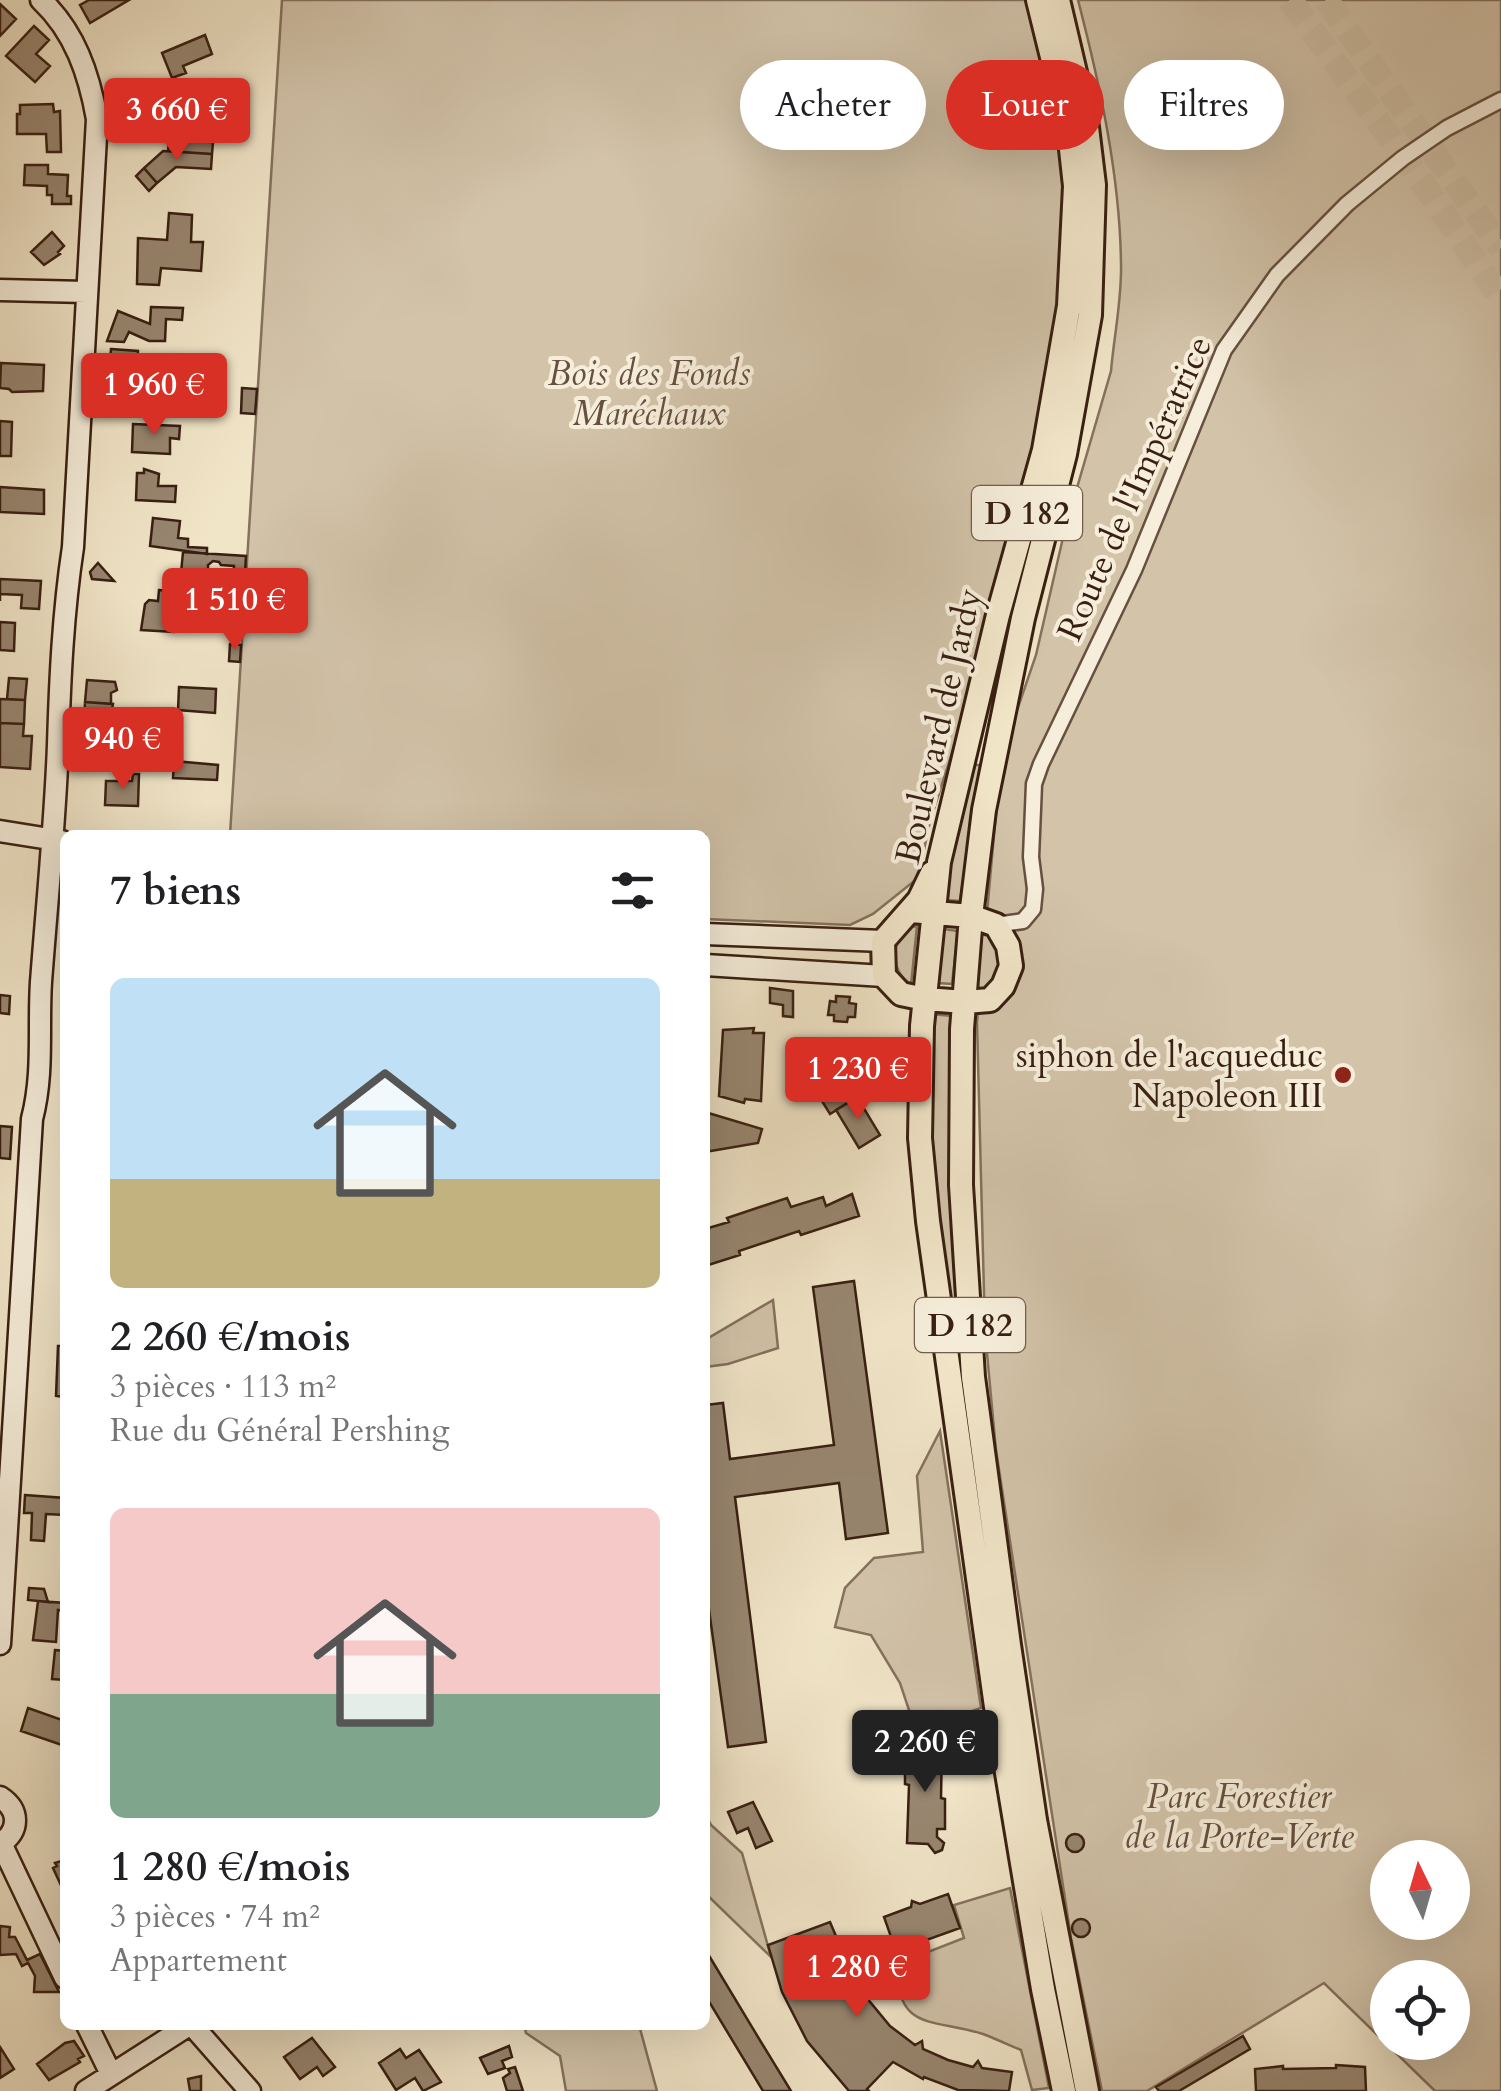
<!DOCTYPE html>
<html lang="fr">
<head>
<meta charset="utf-8">
<style>
  body { margin:0; font-family:Cardo,serif; background:#f2f2f2; color:#202124; height:100vh; display:flex; flex-direction:column; font-size:38px; white-space:nowrap }
  * { box-sizing:border-box; margin:0 }
  p { font-size:32px; color:#757577 }
  .icon { flex:none; width:55px; height:55px; fill:none; stroke:currentColor; stroke-width:2; stroke-linecap:round; stroke-linejoin:round }
  .map { position:relative; flex:1; overflow:hidden }
  .side { position:absolute; left:60px; top:830px; width:650px; height:1200px; display:flex; flex-direction:column; background:#fff; border-radius:15px; box-shadow:0 10px 40px #0002 }
  .side>* { flex:none }
  .hud { position:absolute; left:740px; top:60px; width:610px; height:90px; display:flex; gap:20px }
  .needle { width:65px; rotate:355deg }
  .fabs { position:absolute; left:1370px; top:1840px; display:grid; gap:20px }
  .fabs a { display:grid; place-items:center; width:100px; height:100px; border-radius:50%; background:#fff; box-shadow:0 10px 40px #0002; font-size:50px }
  .price { position:absolute; translate:-50% -85px; padding:0 22px; border-radius:10px; background:#d93025; color:#fff; font-size:32px; line-height:65px; filter:drop-shadow(0 2px 5px #0008) }
  .price::after { content:''; position:absolute; left:50%; top:60px; width:30px; height:22px; margin-left:-15px; background:inherit; clip-path:polygon(0 0,100% 0,50% 100%) }
  .price.active { background:#222; color:#fff }
  ul { padding:0; list-style:none }
  li { display:grid; align-content:center; gap:20px; height:530px; padding:0 50px }
  li span { display:grid; place-items:center; height:310px; border-radius:15px; color:#555 }
  li>.icon { margin-inline-start:auto }
  span .icon { width:180px; height:180px; fill:#fffc; stroke-width:1 }
  li b { font-size:42px }
  h2 { display:flex; justify-content:space-between; align-items:center; height:120px; padding:0 50px; font-size:42px }
  .chip { padding:0 35px; border-radius:45px; background:#fff; box-shadow:0 10px 40px #0002; font-size:35px; line-height:90px }
  .chip.active { background:#d93025; color:#fff }
  .map>svg:first-child { display:block }
  .green { fill:#d2c3a9; stroke:#85715d; stroke-width:2.5; fill-rule:evenodd }
  .building { fill:#988670; stroke:#381f11; stroke-width:2.5 }
  .lines { fill:none; stroke-linecap:round; stroke-linejoin:round }
  .highway-tunnel { stroke:#ccbda3; stroke-width:25; stroke-dasharray:25 12; stroke-linecap:butt }
  .street-casing { stroke:#66503f; stroke-width:19 }
  .secondary-casing { stroke:#381f11; stroke-width:25 }
  .primary-casing { stroke:#381f11; stroke-width:28 }
  .street { stroke:#f6eedb; stroke-width:14 }
  .secondary { stroke:#f6eedb; stroke-width:20 }
  .primary { stroke:#f1e5c8; stroke-width:22 }
  .poi-dot { fill:#8f2418; stroke:#f6eedb; stroke-width:4 }
  .labels { text-anchor:middle; stroke-width:8; stroke-linejoin:round; paint-order:stroke }
  .shield { fill:#f6eedb; stroke:#715d4e; stroke-width:2.5 }
  .shield-label { font-size:32px; font-weight:bold; fill:#381f11 }
  .park-label { font-size:35px; font-style:italic; fill:#66503f; stroke:#f6eedb }
  .street-label { font-size:35px; fill:#381f11; stroke:#f6eedb }
  .poi-label { font-size:35px; fill:#381f11; stroke:#f6eedb; text-anchor:end }
</style>
</head>
<body>
<div class="map">
<svg width="1501" height="2091" viewBox="0 0 1501 2091">
  <rect width="100%" height="100%" fill="#f1e5c8"/>
  <filter id="stains"><feTurbulence type="fractalNoise" baseFrequency=".002" numOctaves="4"/><feColorMatrix values="0 0 0 0 .2 0 0 0 0 .09 0 0 0 0 .02 0 0 0 .5 -.17"/></filter>
  <radialGradient id="worn" r=".72"><stop offset=".6" stop-color="#630" stop-opacity="0"/><stop offset="1" stop-color="#630" stop-opacity=".3"/></radialGradient>
  <path class="green" d="M282,0H1029L1058,123L1067,187L1054,374L984,655L930,821L918,878L873,914L850,925L705,919V835H230Z
    M1078,0H1501V2091H1435L1324,1983L1147,2091H1102L1071,1938L996,1450L985,1332L977,1022L980,993L973,992L979,934L985,935L1001,757L1036,655L1065,529L1111,371C1114,336 1122,299 1121,264C1120,176 1100,85 1078,0ZM1388,1858H1452V1922H1388ZM1388,1978H1452V2042H1388Z
    M975,765H980L960,901L944,900L957,831Z
    M917,926L911,985C890,969 891,948 905,928Z
    M943,929L958,931L952,984L937,983Z
    M930,1014L953,1016C937,1229 974,1441 1000,1651L933,1203L927,1066Z
    M773,1300L778,1348L728,1364L705,1367V1340Z
    M940,1431L981,1708L916,1731L900,1683L871,1635L835,1627L845,1588L874,1558L923,1552L917,1476Z
    M705,1813L711,1825L742,1853L771,1957L705,1893Z
    M1010,1888L1049,2088L1032,2090L1021,2050C1009,2045 996,2039 983,2034C934,2018 896,2033 897,1964L964,1938L954,1905Z
    M524,2025H639L657,2091H566L560,2056L526,2033Z"/>
  <path class="building" d="M89,0H129L90,23L80,5Z
    M0,4L16,19L0,36Z
    M34,26L49,40L36,54L50,66L35,82L6,56Z
    M205,35L212,54L183,66L186,73L172,78L162,53Z
    M53,104L54,112L60,111L61,152H47L46,134H17V114H20V105Z
    M129,106L153,107L152,128L127,127Z
    M169,140L213,142L212,154L168,151Z
    M163,151L212,154L211,169L176,167L157,183L144,168Z
    M25,165H48V174L68,175L67,196H71V204H52V195H47V186L24,185Z
    M144,168L157,183L149,191L136,176Z
    M169,213L192,215L191,242H203L201,271L161,268L159,285L137,284L138,238L167,240Z
    M52,232L64,246L58,252L60,254L44,265L31,252Z
    M151,307L183,308L182,320L166,319L165,341H149L129,332L124,342L107,341L118,311L150,324Z
    M111,349L138,351L136,373L109,374Z
    M1,363L44,365L43,391L12,392L9,389L0,388Z
    M163,365L185,366V372H194V381H182L180,405L158,404Z
    M242,388L257,389L255,414L241,413Z
    M0,421L12,422L11,456H0Z
    M133,424L180,426L179,439L170,438V454L132,452Z
    M144,469L159,474L158,486H176L175,502L136,500L137,473H144Z
    M0,487L44,490V514L0,512Z
    M153,518L180,521L178,538L188,539V547L207,548V554L150,546Z
    M183,552L246,556L244,589L233,588L234,566L221,565L219,562L213,561L208,565V574L202,577L184,576L181,573Z
    M98,563L114,581L92,579L90,572Z
    M0,579L41,581L39,609L21,608L22,595L0,594V601Z
    M159,590L180,592L174,632L141,630L145,604L149,600L158,601Z
    M0,622L15,623L14,651L0,650Z
    M230,644L241,645L240,662L229,661Z
    M9,678L27,679L25,700L7,699Z
    M87,680L115,682L117,690L111,693V704L85,702Z
    M179,687L216,689L215,713L178,710Z
    M0,699L25,700L24,724L0,723Z
    M85,702L113,704L109,725L84,723Z
    M0,723L24,724L23,736H32L30,769L0,767Z
    M145,735H154L152,757H144Z
    M174,761L218,765L217,780L173,778Z
    M133,774H139L138,806L105,805L106,781H132Z
    M770,988L793,991V1017L783,1016V1005L770,1003Z
    M0,995L10,996L9,1014L0,1013Z
    M836,996L850,997L849,1003L856,1004L855,1017H848L847,1022L834,1021V1015H828L830,1001L836,1002Z
    M754,1028L753,1033H764L761,1101L745,1099L744,1103L719,1096L723,1030Z
    M855,1082L862,1094L830,1114L817,1093L831,1085L836,1094Z
    M857,1097L880,1135L859,1148L836,1110Z
    M705,1112L762,1129L758,1143L705,1152Z
    M0,1126L12,1127L10,1159L0,1158Z
    M852,1194L859,1216L801,1235L799,1231L739,1251L740,1255L705,1266V1229L729,1222L727,1218L787,1198L791,1207L823,1197L826,1206Z
    M854,1281L888,1533L846,1539L839,1483L735,1497L766,1742L728,1747L705,1581V1405L723,1403L730,1459L834,1445L813,1287Z
    M58,1346H65V1397L56,1396Z
    M25,1495L65,1498V1515L46,1514L44,1541L31,1540L32,1513H24Z
    M29,1588L44,1589L48,1602L28,1600Z
    M38,1601L65,1603V1611L58,1610L56,1642L33,1640Z
    M55,1650L65,1651V1680L52,1679Z
    M28,1708L65,1721L62,1745L21,1731Z
    M917,1743H942L941,1798L945,1799V1829H937V1837L944,1843L942,1850L935,1853L928,1844L907,1843L909,1785L905,1784V1749L917,1747Z
    M753,1802L772,1841L756,1848L748,1828L737,1833L728,1812Z
    M1066 1843a9 9 0 1 1 18 0a9 9 0 1 1-18 0Z
    M65,1860V1894L53,1868L57,1866L55,1863Z
    M948,1894L960,1928L896,1951L884,1917L911,1907L912,1901L920,1904Z
    M1072 1928a9 9 0 1 1 18 0a9 9 0 1 1-18 0Z
    M830,1922L857,1986L890,2026L915,2045L922,2041L923,2049L948,2060L973,2067L978,2061L982,2068L1012,2072L1009,2091L958,2090L924,2077L923,2079L893,2062L867,2089L869,2091H849L807,2041L782,1992L768,1945Z
    M0,1926L10,1927L9,1937H15L27,1960L40,1954L59,1992H34L35,1976L28,1963L22,1966L16,1954L0,1955Z
    M705,1949L761,2042L791,2091H763L705,1995Z
    M1243,2036L1250,2049L1179,2091H1159L1156,2087Z
    M312,2038L335,2067L323,2076L317,2067L300,2079L284,2057Z
    M74,2041L84,2056L78,2059L80,2062L49,2080L37,2064L65,2043Z
    M509,2046L512,2057L502,2061L505,2068L488,2074L480,2058Z
    M0,2047L14,2069L0,2078Z
    M400,2049L406,2058L419,2050L441,2082L423,2091L415,2078L396,2090L379,2063Z
    M1336,2065L1365,2067L1366,2091H1256L1255,2069L1283,2066V2069L1336,2068Z
    M515,2067L523,2091H507L503,2078L510,2073L508,2069Z
    M201,2076V2091H190L188,2079Z"/>
  <g class="lines">
    <path class="highway-tunnel" d="M1290,0L1420,179L1501,299
      M1326,0L1501,248"/>
    <g class="street-casing">
      <path id="street" d="M996,925L1023,921L1033,909L1035,889L1031,857L1034,784L1041,764L1134,570L1224,350L1277,275L1347,204L1403,158L1447,128L1501,100"/>
    </g>
    <g class="secondary-casing">
      <path id="secondary" d="M0,290L86,292
        M0,831L62,841
        M705,934L883,941
        M705,965L884,976
        M0,1644L32,1119C44,1073 38,1028 41,982C47,903 55,824 58,745C60,679 63,613 73,547L97,119C89,74 75,32 41,0
        M0,1797C20,1810 20,1831 0,1844
        M1,1843L65,1978
        M87,2025L111,2074
        M192,2025L250,2091
        M86,2091L189,2025"/>
    </g>
    <g class="primary-casing">
      <path id="primary" d="M1038,0L1068,122L1075,186L1069,306L1044,450L998,615L939,862L922,1026L920,1138L928,1221L996,1707L1043,1989L1064,2091
        M1058,0L1086,119L1094,185L1090,315L1065,454L1023,618L984,810L971,916L962,1029L961,1185L973,1377L1009,1645L1035,1820L1087,2091
        M911,911L971,916L996,925L1008,946L1011,966L1003,986L990,1000L965,1002L925,999L901,994L884,976L883,941L919,900L932,873"/>
    </g>
    <use href="#street" class="street"/>
    <use href="#secondary" class="secondary"/>
    <use href="#primary" class="primary"/>
  </g>
  <circle class="poi-dot" cx="1343" cy="1075" r="10"/>
  <g class="labels">
    <g class="shield">
      <rect x="972" y="486" width="110" height="54" rx="8"/>
      <rect x="915" y="1298" width="110" height="54" rx="8"/>
    </g>
    <g class="shield-label">
      <text x="1027" y="524">D 182</text>
      <text x="970" y="1336">D 182</text>
    </g>
    <g class="park-label">
      <text x="649" y="385">Bois des Fonds<tspan x="649" dy="40">Maréchaux</tspan></text>
      <text x="1239" y="1808">Parc Forestier<tspan x="1239" dy="40">de la Porte-Verte</tspan></text>
    </g>
    <g class="street-label">
      <text transform="translate(1134 488) rotate(-66)" y="12">Route de l'Impératrice</text>
      <text transform="translate(938 726) rotate(-77)" y="12">Boulevard de Jardy</text>
    </g>
    <g class="poi-label">
      <text x="1323" y="1067">siphon de l'acqueduc<tspan x="1323" dy="40">Napoleon III</tspan></text>
    </g>
  </g>
  <rect width="100%" height="100%" filter="url(#stains)"/>
  <rect width="100%" height="100%" fill="url(#worn)"/>
</svg>
<div class="fabs">
<a><svg class="needle" viewBox="-14 -14 28 28"><path d="M0-13l5 13h-10z" fill="#e53935"/><path d="M0 13l5-13h-10z" fill="#757577"/></svg></a>
<a><svg class="icon" aria-label="locate" viewBox="0 0 24 24"><circle cx="12" cy="12" r="6"/><path d="M12 2v4M12 18v4M2 12h4M18 12h4"/></svg></a>
</div>
<b class="price" style="left:177px;top:163px">3 660 €</b>
<b class="price" style="left:154px;top:438px">1 960 €</b>
<b class="price" style="left:235px;top:653px">1 510 €</b>
<b class="price" style="left:123px;top:792px">940 €</b>
<b class="price" style="left:858px;top:1122px">1 230 €</b>
<b class="price active" style="left:925px;top:1795px">2 260 €</b>
<b class="price" style="left:857px;top:2020px">1 280 €</b>
<div class="hud">
<a class="chip">Acheter</a>
<a class="chip active">Louer</a>
<a class="chip">Filtres</a>
</div>
<section class="side">
<h2>7 biens<svg class="icon" aria-label="filters" viewBox="0 0 24 24"><path d="M4 7h16M4 17h16"/><circle cx="9" cy="7" r="2"/><circle cx="15" cy="17" r="2"/></svg></h2>
<ul>
<li><span style="background:linear-gradient(#bfe0f5 65%,#c2b280 0)"><svg class="icon" aria-label="home" viewBox="0 0 24 24"><path d="M3 11l9-7 9 7M6 9v11h12V9"/></svg></span><div><b>2 260 €/mois</b><p>3 pièces · 113 m²</p><p>Rue du Général Pershing</p></div></li>
<li><span style="background:linear-gradient(#f6c9c9 60%,#7fa58c 0)"><svg class="icon" aria-label="home" viewBox="0 0 24 24"><path d="M3 11l9-7 9 7M6 9v11h12V9"/></svg></span><div><b>1 280 €/mois</b><p>3 pièces · 74 m²</p><p>Appartement</p></div></li>
</ul>
</section>
</div>
</body>
</html>
